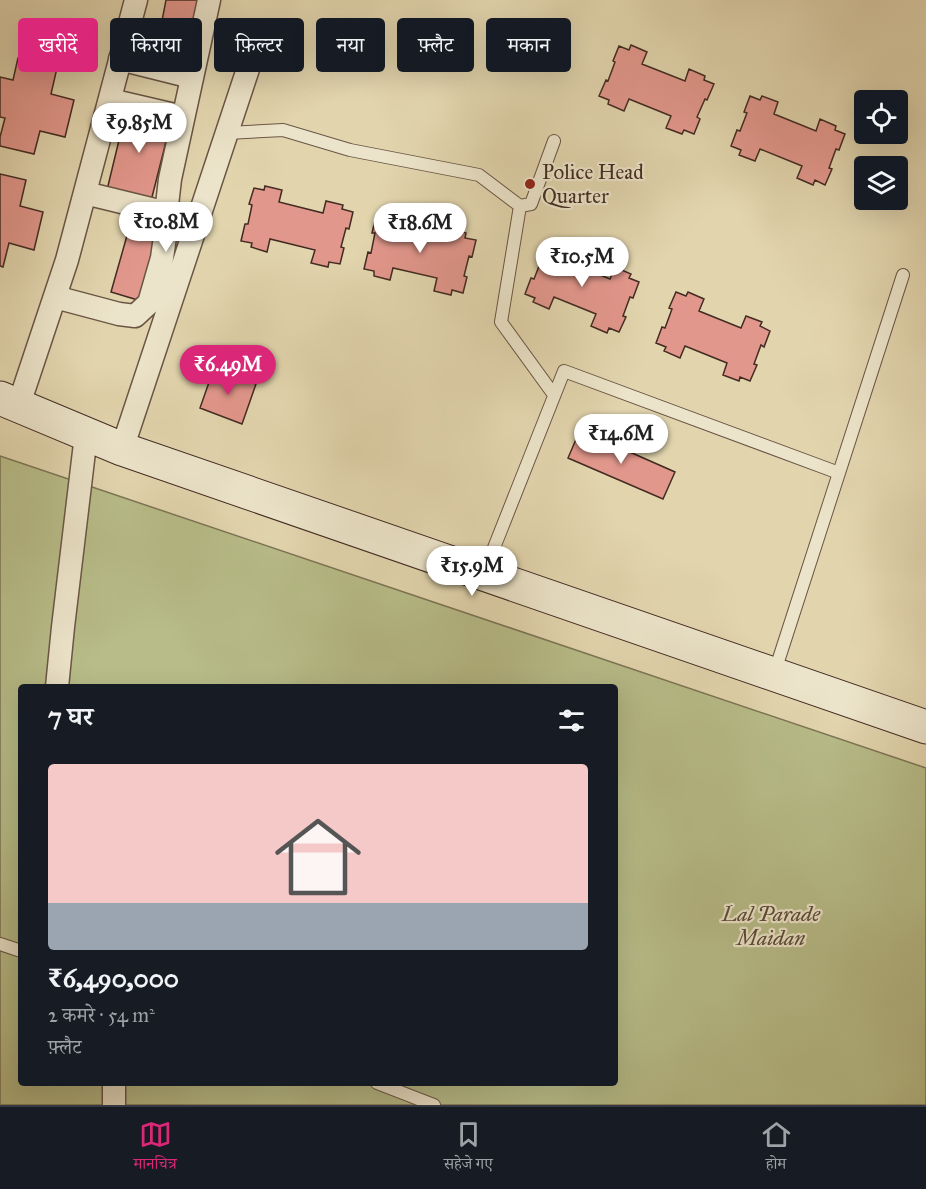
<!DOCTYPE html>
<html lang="hi">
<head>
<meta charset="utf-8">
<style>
  body { margin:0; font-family:"IM FELL Great Primer","Noto Serif Devanagari",serif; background:#242831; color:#f1f3f6; height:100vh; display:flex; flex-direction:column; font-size:22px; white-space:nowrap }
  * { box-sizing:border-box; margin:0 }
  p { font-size:20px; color:#9ea1a6 }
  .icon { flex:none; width:33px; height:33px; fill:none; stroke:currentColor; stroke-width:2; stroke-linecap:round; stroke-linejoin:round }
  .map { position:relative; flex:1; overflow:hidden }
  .sheet { position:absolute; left:18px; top:684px; width:600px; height:402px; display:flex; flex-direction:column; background:#171b24; border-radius:6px; box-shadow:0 6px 24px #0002 }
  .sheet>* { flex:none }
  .banner { position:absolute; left:18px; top:18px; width:600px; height:54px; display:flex; gap:12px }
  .buttons { position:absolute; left:854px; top:90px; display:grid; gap:12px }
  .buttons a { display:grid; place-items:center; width:54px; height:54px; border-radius:6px; background:#171b24; box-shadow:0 6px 24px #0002; font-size:30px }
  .price { position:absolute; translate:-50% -51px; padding:0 14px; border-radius:21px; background:#fff; color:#222; font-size:20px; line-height:39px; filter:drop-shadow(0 2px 3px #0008) }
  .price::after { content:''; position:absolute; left:50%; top:36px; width:18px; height:14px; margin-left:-9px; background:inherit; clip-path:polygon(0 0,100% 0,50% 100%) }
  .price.selected { background:#db2777; color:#fff }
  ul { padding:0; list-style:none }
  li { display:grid; align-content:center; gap:12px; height:318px; padding:0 30px }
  li span { display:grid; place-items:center; height:186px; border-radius:6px; color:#555 }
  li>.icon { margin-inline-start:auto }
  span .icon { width:108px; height:108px; fill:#fffc; stroke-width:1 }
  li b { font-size:26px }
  h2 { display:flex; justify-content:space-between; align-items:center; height:72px; padding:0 30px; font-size:26px }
  .tag { padding:0 21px; border-radius:6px; background:#171b24; box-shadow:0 6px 24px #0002; font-size:21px; line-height:54px }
  .tag.selected { background:#db2777; color:#fff }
  .tabs { display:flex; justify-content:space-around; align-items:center; height:84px; border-top:2px solid #363941; background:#171b24; font-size:16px; color:#9ea1a6 }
  .tabs a { display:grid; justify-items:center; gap:3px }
  .tabs .selected { color:#db2777 }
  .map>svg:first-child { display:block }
  .green { fill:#b7bc88; stroke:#7c7455; stroke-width:1.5; fill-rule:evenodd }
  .building { fill:#e2978c; stroke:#422b22; stroke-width:1.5 }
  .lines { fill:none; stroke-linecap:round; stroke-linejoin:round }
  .service-casing { stroke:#6a5645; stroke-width:14 }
  .minor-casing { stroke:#6a5645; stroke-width:25 }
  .secondary-casing { stroke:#422b22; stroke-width:35 }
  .service { stroke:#ece4ca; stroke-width:12 }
  .minor { stroke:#ece4ca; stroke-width:22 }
  .secondary { stroke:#ece4ca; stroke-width:33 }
  .poi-dot { fill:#8f2418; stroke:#ece4ca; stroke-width:2 }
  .labels { text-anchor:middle; stroke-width:4.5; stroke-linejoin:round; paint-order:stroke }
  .poi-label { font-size:21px; fill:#422b22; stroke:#ece4ca; text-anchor:start }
  .park-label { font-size:21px; font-style:italic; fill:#594836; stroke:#ece4ca }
</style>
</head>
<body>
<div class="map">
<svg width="926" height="1105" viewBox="0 0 926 1105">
  <rect width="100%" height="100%" fill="#e2d5ae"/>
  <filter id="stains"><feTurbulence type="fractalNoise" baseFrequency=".00333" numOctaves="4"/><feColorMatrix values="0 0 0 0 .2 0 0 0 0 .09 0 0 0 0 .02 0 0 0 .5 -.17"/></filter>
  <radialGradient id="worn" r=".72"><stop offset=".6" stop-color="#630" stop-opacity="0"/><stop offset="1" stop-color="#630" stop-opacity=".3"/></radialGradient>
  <path class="green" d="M0,456L926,768V1105H0ZM21,687H615V1083H21Z"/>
  <path class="building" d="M166,0H198L190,38L160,31Z
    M631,45L647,52L642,64L685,81L689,69L705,76L704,80L714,84L707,100L705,99L697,117L700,119L694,134L684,130L682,134L666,128L671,116L629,99L624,111L608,104L609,100L599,96L606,80L608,81L615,62L613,61L619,46L629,50Z
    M18,58L57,68L51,94L74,100L65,137L40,131L34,154L0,146V137L5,118L0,117V77L13,80Z
    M750,96L760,100L762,96L778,102L774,114L816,131L820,119L836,126L835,130L845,134L839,150L836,149L829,168L832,169L825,185L815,180L813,185L797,178L802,166L760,149L755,161L739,155L741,150L731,146L737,130L740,131L747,113L744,112Z
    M127,107L172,118L151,201L107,190Z
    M0,174L26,180L20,206L43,212L34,250L9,243L3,267L0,266Z
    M265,186L282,190L279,202L323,213L326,201L343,205L342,209L353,212L349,229L346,228L341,247L344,248L340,264L329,262L328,267L311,263L315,250L270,239L267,252L251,247L252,243L241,241L245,224H248L252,205L249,204L254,188L264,190Z
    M388,214L405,218L402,231L446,241L449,229L466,233L465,238L476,240L472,257L469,256L464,276L467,277L463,293L452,290L451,295L434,291L437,278L393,268L390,280L374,276V271L364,269L368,252L371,253L375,233H372L376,216L387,219Z
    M132,218L162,226L141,301L111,292Z
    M557,243L573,250L568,262L610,279L615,267L631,274L629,278L639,282L633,298L630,297L623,316L626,317L619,332L609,328L607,333L591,326L596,314L554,297L549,309L533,302L535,298L525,294L531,278L534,279L541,261L538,259L545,244L555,248Z
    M676,292L686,296L688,292L704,299L699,311L741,328L746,316L762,322L760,326L770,331L764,347L761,345L754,364L757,365L750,381L740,377L739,381L723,375L727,363L685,346L680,358L664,351L666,347L656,343L662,327L665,328L672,309L669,308Z
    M214,368L256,384L242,424L200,408Z
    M580,430L675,472L663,499L568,458Z"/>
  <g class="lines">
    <g class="service-casing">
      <path id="service" d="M227,133L283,130L350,150L479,175L520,206L531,204L554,141
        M520,206L501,322L554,395
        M484,573L564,371L839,473
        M774,674L903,275
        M0,944L21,951
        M377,1083L434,1105"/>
    </g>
    <g class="minor-casing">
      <path id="minor" d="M120,59L192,77
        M110,100L183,117
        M85,193L167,213
        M55,297L119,314L135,316L149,303L162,258L167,222V205L170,179L209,0
        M21,398L67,260L136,0
        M122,449L248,69
        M57,687L63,627L86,435
        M114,1083V1105"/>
    </g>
    <g class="secondary-casing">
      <path id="secondary" d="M0,398L122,449L926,727"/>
    </g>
    <use href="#service" class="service"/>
    <use href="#minor" class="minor"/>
    <use href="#secondary" class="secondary"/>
  </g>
  <circle class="poi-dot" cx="530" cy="184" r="6"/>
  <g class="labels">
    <g class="poi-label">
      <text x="542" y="179">Police Head<tspan x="542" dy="24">Quarter</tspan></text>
    </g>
    <g class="park-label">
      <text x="771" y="921">Lal Parade<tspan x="771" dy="24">Maidan</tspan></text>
    </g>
  </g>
  <rect width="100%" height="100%" filter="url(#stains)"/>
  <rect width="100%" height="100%" fill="url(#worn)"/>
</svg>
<div class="buttons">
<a><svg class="icon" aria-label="locate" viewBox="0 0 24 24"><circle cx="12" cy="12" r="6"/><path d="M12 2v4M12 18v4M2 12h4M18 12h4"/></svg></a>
<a><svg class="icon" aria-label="layers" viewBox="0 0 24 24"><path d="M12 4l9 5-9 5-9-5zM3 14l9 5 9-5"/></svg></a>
</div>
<b class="price" style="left:139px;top:154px">₹9.85M</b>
<b class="price" style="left:166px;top:253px">₹10.8M</b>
<b class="price" style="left:420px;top:254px">₹18.6M</b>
<b class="price" style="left:582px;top:288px">₹10.5M</b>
<b class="price selected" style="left:228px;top:396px">₹6.49M</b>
<b class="price" style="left:621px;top:465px">₹14.6M</b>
<b class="price" style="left:472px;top:597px">₹15.9M</b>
<div class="banner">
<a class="tag selected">खरीदें</a>
<a class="tag">किराया</a>
<a class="tag">फ़िल्टर</a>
<a class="tag">नया</a>
<a class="tag">फ़्लैट</a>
<a class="tag">मकान</a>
</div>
<section class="sheet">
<h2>7 घर<svg class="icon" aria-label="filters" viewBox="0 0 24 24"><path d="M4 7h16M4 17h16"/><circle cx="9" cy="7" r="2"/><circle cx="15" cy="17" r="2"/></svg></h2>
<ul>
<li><span style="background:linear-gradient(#f6c9c9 75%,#9aa5b1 0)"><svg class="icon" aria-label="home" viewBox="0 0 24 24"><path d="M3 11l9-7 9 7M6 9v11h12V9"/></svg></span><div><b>₹6,490,000</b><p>2 कमरे · 54 m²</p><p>फ़्लैट</p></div></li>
</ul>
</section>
</div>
<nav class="tabs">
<a class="selected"><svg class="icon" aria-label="map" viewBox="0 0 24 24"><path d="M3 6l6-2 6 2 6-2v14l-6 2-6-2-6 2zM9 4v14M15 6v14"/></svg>मानचित्र</a>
<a><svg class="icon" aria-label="saved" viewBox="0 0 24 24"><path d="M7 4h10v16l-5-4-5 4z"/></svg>सहेजे गए</a>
<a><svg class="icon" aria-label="home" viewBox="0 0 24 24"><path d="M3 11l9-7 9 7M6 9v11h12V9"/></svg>होम</a>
</nav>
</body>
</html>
